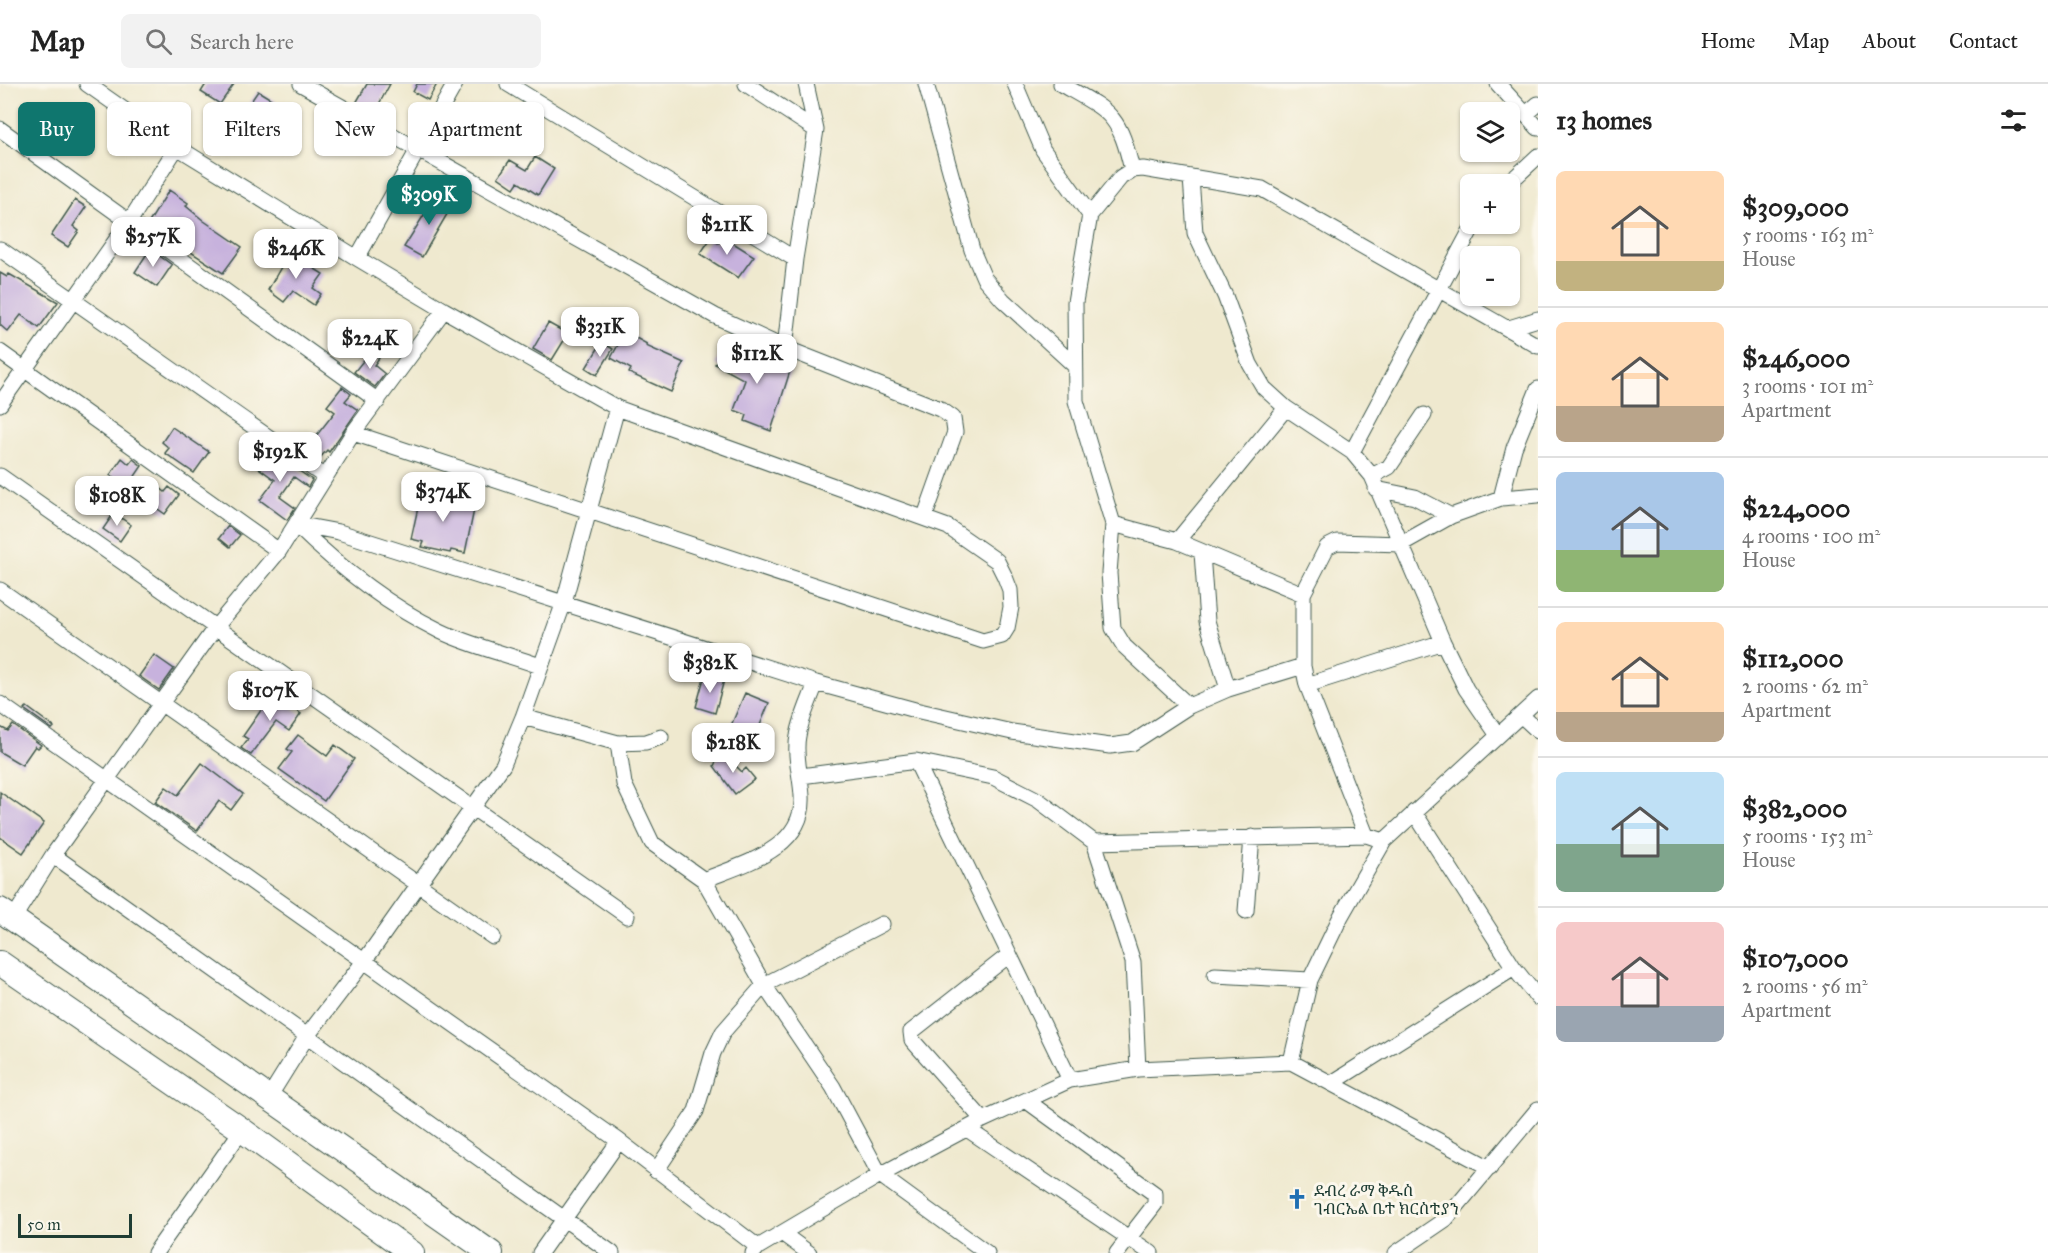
<!DOCTYPE html>
<html lang="en">
<head>
<meta charset="utf-8">
<style>
  body { margin:0; font-family:"IM FELL Great Primer","Noto Serif Ethiopic",serif; background:#f2f2f2; color:#222; height:100vh; display:flex; flex-direction:column; font-size:22px; white-space:nowrap }
  * { box-sizing:border-box; margin:0 }
  p { font-size:20px; color:#767676 }
  .icon { flex:none; width:33px; height:33px; fill:none; stroke:currentColor; stroke-width:2; stroke-linecap:round; stroke-linejoin:round }
  .map { position:relative; flex:1; overflow:hidden }
  .sheet { display:flex; flex-direction:column; background:#fff; width:510px }
  .sheet>* { flex:none }
  .hud { position:absolute; left:18px; top:18px; width:570px; height:54px; display:flex; gap:12px }
  .buttons { position:absolute; left:1460px; top:18px; display:grid; gap:12px }
  .buttons a { display:grid; place-items:center; width:60px; height:60px; border-radius:9px; background:#fff; box-shadow:0 2px 4px #0004; font-size:30px }
  .scale { position:absolute; left:18px; bottom:15px; width:114px; box-sizing:border-box; padding-left:6px; border:3px solid #1f3d34; border-top:0; font-size:16px; line-height:21px; white-space:nowrap; color:#1f3d34; -webkit-text-stroke:4px #fbf7ec; paint-order:stroke }
  .price { position:absolute; translate:-50% -51px; padding:0 14px; border-radius:12px; background:#fff; color:#222; font-size:20px; line-height:39px; filter:drop-shadow(0 2px 3px #0008) }
  .price::after { content:''; position:absolute; left:50%; top:36px; width:18px; height:14px; margin-left:-9px; background:inherit; clip-path:polygon(0 0,100% 0,50% 100%) }
  .price.on { background:#0f766e; color:#fff }
  ul { padding:0; list-style:none }
  li { display:flex; align-items:center; gap:18px; height:150px; padding:0 18px }
  li+li { border-top:2px solid #e0e0e0 }
  li span { display:grid; place-items:center; flex:none; width:168px; height:120px; border-radius:9px; color:#555 }
  li>.icon { margin-inline-start:auto }
  span .icon { width:72px; height:72px; fill:#fffc; stroke-width:1 }
  li b { font-size:26px }
  h2 { display:flex; justify-content:space-between; align-items:center; height:72px; padding:0 18px; font-size:26px }
  .chip { padding:0 21px; border-radius:9px; background:#fff; box-shadow:0 2px 4px #0004; font-size:21px; line-height:54px }
  .chip.on { background:#0f766e; color:#fff }
  header { display:flex; align-items:center; gap:36px; box-sizing:border-box; height:84px; padding:0 30px; background:#fff; border-bottom:2px solid #e0e0e0 }
  header strong { font-size:28px }
  nav { display:flex; gap:33px; margin-inline-start:auto; font-size:21px }
  .search { width:420px; height:54px; background:#f2f2f2; display:flex; align-items:center; gap:15px; box-sizing:border-box; padding:0 21px; border-radius:9px; color:#767676; font-size:22px }
  main { display:flex; flex:1; min-height:0 }
  .map>svg:first-child { display:block }
  .building { fill:#c7b2dd }
  .lines { fill:none; stroke-linecap:round; stroke-linejoin:round }
  .minor-casing { stroke:#3e574b; stroke-width:17 }
  .trunk-casing { stroke:#3e574b; stroke-width:26 }
  .minor { stroke:#fff; stroke-width:15 }
  .trunk { stroke:#fff; stroke-width:24 }
  .labels { text-anchor:middle; stroke-width:6; stroke-linejoin:round; paint-order:stroke }
  .poi-label { font-size:16px; fill:#1f3d34; stroke:#fbf7ec; text-anchor:start }
</style>
</head>
<body>
<header>
<strong>Map</strong>
<div class="search"><svg class="icon" aria-label="search" viewBox="0 0 24 24"><circle cx="10" cy="10" r="6"/><path d="M15 15l6 6"/></svg>Search here</div>
<nav><a>Home</a><a>Map</a><a>About</a><a>Contact</a></nav>
</header>
<main>
<div class="map">
<svg width="1538" height="1169" viewBox="0 0 1538 1169">
  <rect width="100%" height="100%" fill="#fbf7ec"/>
  <filter id="ink" filterUnits="userSpaceOnUse"><feTurbulence type="fractalNoise" baseFrequency=".0167" numOctaves="2"/><feDisplacementMap in="SourceGraphic" scale="12" xChannelSelector="R" yChannelSelector="G"/><feConvolveMatrix kernelMatrix="1 2 1 2 8 2 1 2 1" color-interpolation-filters="sRGB"/></filter>
  <filter id="wash" filterUnits="userSpaceOnUse"><feTurbulence type="fractalNoise" baseFrequency=".008" numOctaves="4" result="noise"/><feDisplacementMap in="SourceGraphic" scale="24" xChannelSelector="R" yChannelSelector="G"/><feGaussianBlur stdDeviation="1.35" result="paint"/><feColorMatrix in="noise" values="0 0 0 0 0 0 0 0 0 0 0 0 0 0 0 0 0 1.4 0 .05"/><feComposite in="paint" operator="in"/></filter>
  <g filter="url(#wash)">
    <rect width="100%" height="100%" fill="#efe9cf"/>
    <g id="blocks">
      <path class="building" d="M206,0H234L220,20L201,8Z
        M367,0H390L374,29L356,19Z
        M417,0H437L428,16L413,8Z
        M258,7L276,18L265,35L247,23Z
        M535,73L554,85L538,111L518,98L514,104L498,93L510,76L527,86Z
        M169,106L188,119L186,122L204,137L242,163L223,189L148,140Z
        M437,110L453,120L422,173L404,163Z
        M75,116L86,123L73,142L79,147L68,163L51,152Z
        M722,152L754,172L738,194L700,170L711,154L718,159Z
        M150,165L172,181L157,203L135,188Z
        M289,169L323,190L313,204L321,210L314,221L293,207L284,218L268,206Z
        M0,189L7,193L9,190L58,218L39,244L21,231L8,248L0,241Z
        M548,239L568,250L552,276L533,265Z
        M625,248L647,260L646,262L684,279L671,308L629,289L631,285L611,274Z
        M602,258L613,265L597,291L586,284Z
        M752,260L772,269L769,277L791,284L771,347L745,337L747,331L734,326L745,296L715,280L723,265L746,277Z
        M371,267L379,274L374,281L385,290L375,303L354,288Z
        M342,303L351,310L345,317L358,326L329,368L327,366L318,376L305,366L335,328L327,322Z
        M172,343L209,368L194,389L165,369L169,364L162,358Z
        M265,369L272,373L275,370L312,396L308,403L294,393L280,413L295,424L287,436L260,416L275,396L256,382Z
        M122,374L129,380L133,375L142,382L127,404L110,391Z
        M159,403L165,408L169,403L179,411L165,430L148,418Z
        M442,407L459,411L458,417L475,421L465,469L451,466L450,469L422,463L424,458L411,455L421,410L441,414Z
        M114,429L131,441L120,457L103,445Z
        M228,442L240,451L230,463L219,454Z
        M154,571L174,585L159,606L139,592Z
        M713,593L724,596L715,629L696,623L704,594L712,596Z
        M273,609L301,630L289,647L276,638L251,671L241,664L248,655L243,652Z
        M745,609L769,619L752,661L727,651Z
        M27,623L54,643L52,645L24,625Z
        M13,641L41,661L38,664L35,662L22,681L0,668V643L8,647Z
        M298,651L327,672L335,661L354,675L324,717L279,685L292,668L287,665Z
        M721,667L742,688L746,684L755,695L735,710L714,682Z
        M202,679L243,710L231,726L219,717L197,747L155,718L166,703L178,711Z
        M0,708L44,739L23,769L0,753Z"/>
    </g>
  </g>
  <g filter="url(#ink)">
    <use href="#blocks" fill-opacity="0" stroke="#3e574b" stroke-width="1.5"/>
    <g class="lines">
      <g class="minor-casing">
        <path id="minor" d="M87,0L177,63L357,174L444,226L617,324L948,443L997,477L1005,493L1010,506L1011,523L1007,544L1002,552L983,557L353,349
          M301,0L715,232L785,264L940,325L953,334L955,348L925,432
          M508,0L795,175
          M746,0L816,46
          M926,0L972,166L984,194L1003,216L1075,282
          M1015,0L1043,66L1090,131
          M1061,0C1110,28 1119,29 1132,86
          M1498,0L1538,44
          M1526,30L1538,20
          M0,45L378,317
          M1191,94L1195,149L1225,212L1250,280L1264,304L1286,324L1352,368L1372,392L1443,558L1466,605L1497,650
          M1508,100L1538,72
          M0,165L324,392
          M357,174L455,0
          M1509,244L1538,235
          M785,264L795,175L816,46L806,0
          M0,268L279,467
          M0,320L129,138L177,63
          M1352,368L1474,140
          M0,392L627,832
          M1372,392L1389,383L1424,331
          M1376,405L1415,413L1451,432
          M1501,414L1514,364L1538,305
          M296,440L339,448L816,599L915,626L1012,648L1110,662L1132,659L1189,622
          M1113,440L1177,457L1303,510
          M296,441C338,482 387,521 440,547C471,562 507,570 540,582
          M1177,457L1286,324
          M1202,469L1207,537L1228,605
          M0,506L493,853
          M1303,582L1228,605L1189,622L1124,562L1113,544L1109,489L1113,440L1076,317L1075,218L1090,131L1121,93L1132,86L1143,85L1262,105L1538,262
          M1307,601L1443,558
          M0,620L619,1057L758,1163
          M1521,631L1538,647
          M523,633L618,659L624,700L652,759L704,796L764,901L833,1003L880,1091L987,1169
          M618,659L646,658L661,653
          M916,677L1070,996
          M801,692L916,677L993,693L1038,716L1094,758L1366,751L1384,757
          M1414,728L1514,884L1538,914
          M1366,751L1307,601L1303,582V510L1327,463L1337,458L1401,460L1451,432L1501,414L1538,411
          M1094,758L1133,878L1138,985
          M53,771L612,1169
          M704,796C743,780 805,765 802,712C801,692 794,671 798,652C801,634 810,616 816,599
          M1246,827L1252,753
          M13,835L53,771L215,544L279,467L353,349L444,226
          M1215,891L1310,896
          M1291,978L1310,896L1341,832L1384,757L1538,615
          M1332,999L1514,884
          M269,1013L307,952L365,876L503,681L523,633L564,518L617,324
          M1027,1017L1155,1110V1120L1117,1169
          M983,1036L912,956L911,948L1009,871
          M967,1045L1151,1169
          M656,1087L696,1027L713,969L723,948L764,901L882,840
          M783,1150L809,1169
          M155,1169L242,1046
          M540,1169L619,1057
          M753,1169L758,1163L880,1091L983,1036L1070,996L1138,985L1291,978L1490,1084
          M1396,1169L1446,1135L1538,1025"/>
      </g>
      <g class="trunk-casing">
        <path id="trunk" d="M0,826L491,1169
          M0,879L242,1046L412,1169"/>
      </g>
      <use href="#minor" class="minor"/>
      <use href="#trunk" class="trunk"/>
    </g>
  </g>
  <defs>
    <g id="church-bare" transform="scale(1.62)"><path d="M-1.2-6h2.4v3.5h3.3v2.4h-3.3V6h-2.4V-.1h-3.3v-2.4h3.3Z" fill="#1f6fb2" stroke="#fbf7ec" stroke-width="2.5" paint-order="stroke"/></g>
  </defs>
  <g fill-rule="evenodd">
    <use href="#church-bare" x="1297" y="1115"/>
  </g>
  <g class="labels">
    <g class="poi-label">
      <text x="1314" y="1112">ደብረ ራማ ቅዱስ<tspan x="1314" dy="18">ገብርኤል ቤተ ክርስቲያን</tspan></text>
    </g>
  </g>
</svg>
<div class="buttons">
<a><svg class="icon" aria-label="layers" viewBox="0 0 24 24"><path d="M12 4l9 5-9 5-9-5zM3 14l9 5 9-5"/></svg></a>
<a>+</a>
<a>−</a>
</div>
<div class="scale">50 m</div>
<b class="price on" style="left:429px;top:142px">$309K</b>
<b class="price" style="left:727px;top:172px">$211K</b>
<b class="price" style="left:153px;top:184px">$257K</b>
<b class="price" style="left:296px;top:196px">$246K</b>
<b class="price" style="left:600px;top:274px">$331K</b>
<b class="price" style="left:370px;top:286px">$224K</b>
<b class="price" style="left:757px;top:301px">$112K</b>
<b class="price" style="left:280px;top:399px">$192K</b>
<b class="price" style="left:443px;top:439px">$374K</b>
<b class="price" style="left:117px;top:443px">$108K</b>
<b class="price" style="left:710px;top:610px">$382K</b>
<b class="price" style="left:270px;top:638px">$107K</b>
<b class="price" style="left:733px;top:690px">$218K</b>
<div class="hud">
<a class="chip on">Buy</a>
<a class="chip">Rent</a>
<a class="chip">Filters</a>
<a class="chip">New</a>
<a class="chip">Apartment</a>
</div>
</div>
<section class="sheet">
<h2>13 homes<svg class="icon" aria-label="filters" viewBox="0 0 24 24"><path d="M4 7h16M4 17h16"/><circle cx="9" cy="7" r="2"/><circle cx="15" cy="17" r="2"/></svg></h2>
<ul>
<li><span style="background:linear-gradient(#ffd9b3 75%,#c2b280 0)"><svg class="icon" aria-label="home" viewBox="0 0 24 24"><path d="M3 11l9-7 9 7M6 9v11h12V9"/></svg></span><div><b>$309,000</b><p>5 rooms · 163 m²</p><p>House</p></div></li>
<li><span style="background:linear-gradient(#ffd9b3 70%,#b9a48a 0)"><svg class="icon" aria-label="home" viewBox="0 0 24 24"><path d="M3 11l9-7 9 7M6 9v11h12V9"/></svg></span><div><b>$246,000</b><p>3 rooms · 101 m²</p><p>Apartment</p></div></li>
<li><span style="background:linear-gradient(#a9c7e8 65%,#8fb573 0)"><svg class="icon" aria-label="home" viewBox="0 0 24 24"><path d="M3 11l9-7 9 7M6 9v11h12V9"/></svg></span><div><b>$224,000</b><p>4 rooms · 100 m²</p><p>House</p></div></li>
<li><span style="background:linear-gradient(#ffd9b3 75%,#b9a48a 0)"><svg class="icon" aria-label="home" viewBox="0 0 24 24"><path d="M3 11l9-7 9 7M6 9v11h12V9"/></svg></span><div><b>$112,000</b><p>2 rooms · 62 m²</p><p>Apartment</p></div></li>
<li><span style="background:linear-gradient(#bfe0f5 60%,#7fa58c 0)"><svg class="icon" aria-label="home" viewBox="0 0 24 24"><path d="M3 11l9-7 9 7M6 9v11h12V9"/></svg></span><div><b>$382,000</b><p>5 rooms · 153 m²</p><p>House</p></div></li>
<li><span style="background:linear-gradient(#f6c9c9 70%,#9aa5b1 0)"><svg class="icon" aria-label="home" viewBox="0 0 24 24"><path d="M3 11l9-7 9 7M6 9v11h12V9"/></svg></span><div><b>$107,000</b><p>2 rooms · 56 m²</p><p>Apartment</p></div></li>
</ul>
</section>
</main>
</body>
</html>
